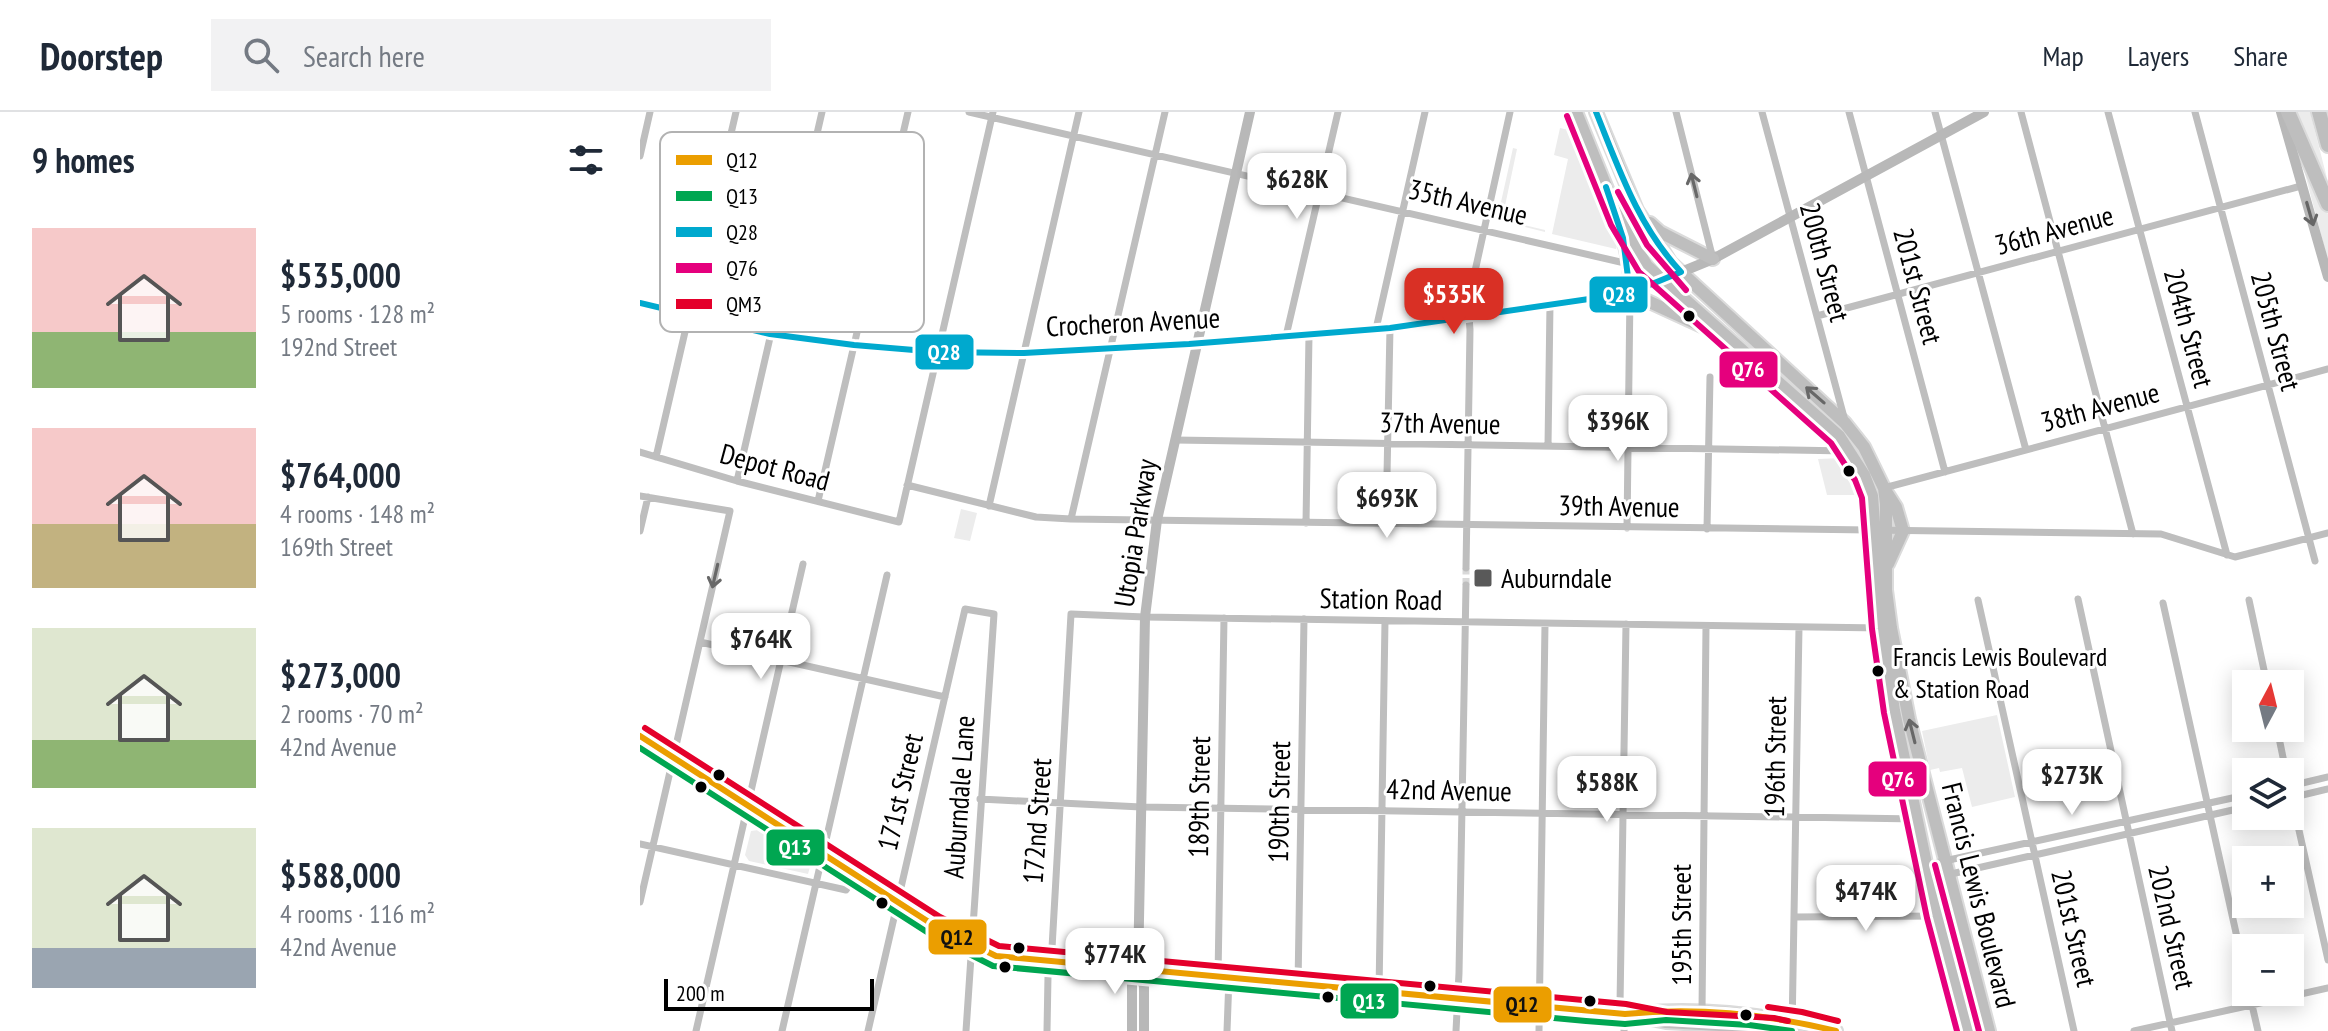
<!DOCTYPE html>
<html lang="en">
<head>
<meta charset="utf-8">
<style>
  body { margin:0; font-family:"PT Sans Narrow",sans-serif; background:#f2f2f3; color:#1f2937; height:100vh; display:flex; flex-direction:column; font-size:30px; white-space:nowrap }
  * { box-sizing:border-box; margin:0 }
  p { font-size:26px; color:#747a83 }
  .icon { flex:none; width:44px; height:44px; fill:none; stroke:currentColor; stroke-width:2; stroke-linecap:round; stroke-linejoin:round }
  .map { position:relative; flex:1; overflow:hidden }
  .panel { display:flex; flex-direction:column; background:#fff; width:640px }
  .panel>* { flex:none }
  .needle { width:52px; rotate:7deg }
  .buttons { position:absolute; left:1592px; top:558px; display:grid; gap:16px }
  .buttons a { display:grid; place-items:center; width:72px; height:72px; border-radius:0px; background:#fff; box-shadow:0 4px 20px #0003; font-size:40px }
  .scale { position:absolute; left:24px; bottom:20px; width:210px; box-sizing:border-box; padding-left:8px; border:4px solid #000; border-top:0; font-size:22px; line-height:28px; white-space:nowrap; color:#000; -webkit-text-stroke:6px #fff; paint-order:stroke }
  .price { position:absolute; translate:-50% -68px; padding:0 18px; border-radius:16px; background:#fff; color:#222; font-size:26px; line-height:52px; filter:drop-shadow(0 2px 4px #0008) }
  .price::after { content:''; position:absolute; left:50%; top:48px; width:24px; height:18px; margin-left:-12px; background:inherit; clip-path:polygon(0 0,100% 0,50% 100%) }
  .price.active { background:#d93025; color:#fff }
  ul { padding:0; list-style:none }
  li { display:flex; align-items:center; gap:24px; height:200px; padding:0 32px }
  li span { display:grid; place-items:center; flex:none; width:224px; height:160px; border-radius:0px; color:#555 }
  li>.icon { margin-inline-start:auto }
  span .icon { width:96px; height:96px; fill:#fffc; stroke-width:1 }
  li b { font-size:34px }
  h2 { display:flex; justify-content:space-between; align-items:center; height:96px; padding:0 32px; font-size:34px }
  header { display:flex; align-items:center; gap:48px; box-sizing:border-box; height:112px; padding:0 40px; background:#fff; border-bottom:2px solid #e0e1e3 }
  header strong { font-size:38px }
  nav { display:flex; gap:44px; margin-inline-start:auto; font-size:28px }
  .search { width:560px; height:72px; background:#f2f2f3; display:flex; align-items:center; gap:20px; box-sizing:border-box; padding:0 28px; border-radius:0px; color:#747a83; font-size:30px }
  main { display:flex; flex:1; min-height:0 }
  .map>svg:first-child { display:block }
  .green { fill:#ececec }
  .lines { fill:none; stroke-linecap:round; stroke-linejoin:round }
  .street-tunnel { stroke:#d9d9d9; stroke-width:7; stroke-dasharray:7 3.5; stroke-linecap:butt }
  .primary-casing { stroke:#dbdbdb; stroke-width:16 }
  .highway-casing { stroke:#dbdbdb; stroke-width:18 }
  .street { stroke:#bebebe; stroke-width:7 }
  .secondary { stroke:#b8b8b8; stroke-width:10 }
  .primary { stroke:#bebebe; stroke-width:12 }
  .highway { stroke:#bebebe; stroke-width:14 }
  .bus-1-casing { stroke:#fff; stroke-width:12 }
  .bus-2-casing { stroke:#fff; stroke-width:12 }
  .bus-3-casing { stroke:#fff; stroke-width:12 }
  .bus-4-casing { stroke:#fff; stroke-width:12 }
  .bus-5-casing { stroke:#fff; stroke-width:12 }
  .bus-1 { stroke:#eb9e00; stroke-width:6 }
  .bus-2 { stroke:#00a651; stroke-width:6 }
  .bus-3 { stroke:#00a9ce; stroke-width:6 }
  .bus-4 { stroke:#e5007d; stroke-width:6 }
  .bus-5 { stroke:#e4002b; stroke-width:6 }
  .oneway { stroke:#686868 }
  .oneway2 { stroke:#656565 }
  .bus-dot { fill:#000; stroke:#fff; stroke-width:3 }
  .poi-dot { fill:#595959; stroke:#fff; stroke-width:3 }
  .labels { text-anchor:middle; stroke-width:6; stroke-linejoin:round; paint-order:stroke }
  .bus-label { font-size:26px; fill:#000; stroke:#fff; text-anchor:start }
  .street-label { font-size:28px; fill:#000; stroke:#fff }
  .poi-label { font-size:28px; fill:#000; stroke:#fff; text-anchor:start }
  .key { fill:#fff; stroke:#b2b2b2; stroke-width:2 }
  .key-label { font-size:22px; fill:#000 }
  .line-badge { stroke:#fff; stroke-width:3 }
  .badge-label { font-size:22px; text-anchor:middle; font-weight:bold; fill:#fff }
  .pale-badge-label { font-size:22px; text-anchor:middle; font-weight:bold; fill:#111 }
</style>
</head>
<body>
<header>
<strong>Doorstep</strong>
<div class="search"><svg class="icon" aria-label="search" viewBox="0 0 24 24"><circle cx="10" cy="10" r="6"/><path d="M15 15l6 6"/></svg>Search here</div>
<nav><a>Map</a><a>Layers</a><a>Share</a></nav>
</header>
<main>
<section class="panel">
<h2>9 homes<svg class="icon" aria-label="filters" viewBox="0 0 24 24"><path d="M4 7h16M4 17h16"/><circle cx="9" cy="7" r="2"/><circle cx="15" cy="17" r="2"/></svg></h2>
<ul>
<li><span style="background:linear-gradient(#f6c9c9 65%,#8fb573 0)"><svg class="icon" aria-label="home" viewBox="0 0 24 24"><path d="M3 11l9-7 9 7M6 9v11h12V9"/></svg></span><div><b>$535,000</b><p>5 rooms · 128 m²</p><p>192nd Street</p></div></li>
<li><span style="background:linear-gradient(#f6c9c9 60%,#c2b280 0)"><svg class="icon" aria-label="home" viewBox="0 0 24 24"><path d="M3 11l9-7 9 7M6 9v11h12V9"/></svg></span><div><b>$764,000</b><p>4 rooms · 148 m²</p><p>169th Street</p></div></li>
<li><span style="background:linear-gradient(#dfe7d0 70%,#8fb573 0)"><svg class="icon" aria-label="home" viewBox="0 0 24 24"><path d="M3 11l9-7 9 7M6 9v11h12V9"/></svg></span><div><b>$273,000</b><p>2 rooms · 70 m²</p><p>42nd Avenue</p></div></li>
<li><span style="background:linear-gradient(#dfe7d0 75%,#9aa5b1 0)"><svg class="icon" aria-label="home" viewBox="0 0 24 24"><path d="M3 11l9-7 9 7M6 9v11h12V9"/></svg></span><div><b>$588,000</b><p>4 rooms · 116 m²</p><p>42nd Avenue</p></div></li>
</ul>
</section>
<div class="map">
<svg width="1688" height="919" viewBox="0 0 1688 919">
  <rect width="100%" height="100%" fill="#fff"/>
  <path class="green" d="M1654,0H1670L1688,70V79Z
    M920,16L933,19L936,31L977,134L976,137L912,122L928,47L914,43Z
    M1660,34L1688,102V149L1659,39Z
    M873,36L877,37L862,108L905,118V120L857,108Z
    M1203,346L1220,383H1187L1178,347Z
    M321,397L337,401L330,429L314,426Z
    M1357,603L1375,685L1332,695L1322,656L1300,660L1299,656L1290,658L1282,619Z
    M118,718L171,751L168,762L109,749L105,743L111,719Z"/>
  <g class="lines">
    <path class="street-tunnel" d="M826,473V456"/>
    <g class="primary-casing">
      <path id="primary" d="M936,0L980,109L1007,154L1199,324L1224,363L1232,384L1242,516L1254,599L1297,804L1327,919
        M956,0L997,98L1031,151L1205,311L1224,335L1244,376L1246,392V478L1251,516L1269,607L1349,919
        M1010,111L1020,120L1073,147
        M983,124L989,152L990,181L1077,221
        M1247,381L1256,395L1263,419L1248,452
        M0,624L295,814L356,844L985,902L1026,910L1133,916L1146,919
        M1312,863L1328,881L1339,919
        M1000,901C1065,895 1133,904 1196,919"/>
    </g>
    <g class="highway-casing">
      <path id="highway" d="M1648,0L1688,92
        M1679,0L1688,33"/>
    </g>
    <path class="street" d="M329,0L989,152
      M1036,0L1073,147
      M1122,0L1205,309
      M1209,0L1305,360
      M1295,0L1386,338
      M1381,0L1493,422
      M1468,0L1587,443
      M1555,0L1675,449
      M0,44L10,0
      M1177,204L1661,74
      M736,217L785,0
      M646,224L698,0
      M535,328L1207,339
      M908,334L910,192
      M0,340L97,369L259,410L353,0
      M16,345L96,0
      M97,369L182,0
      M267,373L396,405L431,407L1521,422L1595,445L1688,421
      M1244,376L1688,257
      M0,384L90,399L0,790
      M178,389L268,0
      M349,394L439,0
      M431,407L525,0
      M666,411L669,223
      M746,412L750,216
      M987,416L990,181
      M1067,417L1070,265
      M0,419L8,385
      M826,456L830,218L828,191L870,0
      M1438,487L1532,919
      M1338,488L1434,919
      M1609,488L1627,572
      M1523,491L1606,866
      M60,530L305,585
      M1637,616L1646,660
      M1650,674L1688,665
      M1650,678L1688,848
      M1650,686L1688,677
      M340,687L501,695L1277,707
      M0,732L206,778L216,763
      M1286,753L1606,683
      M1289,767L1606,695
      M1154,805L1297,804
      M578,865L584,506
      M658,873L664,507
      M739,880L745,509
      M1609,880L1618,919
      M1062,899L1066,514
      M56,919L163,452
      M142,919L247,463
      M228,919L325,497L354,502L326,919
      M407,919L408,864L412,836L431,502L505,505L1242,516
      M587,919L589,866
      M816,919L819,861L826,473
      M899,919L905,512
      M984,919L985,902L980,893L986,512
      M1152,919L1159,515
      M1494,919L1688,876"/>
    <path class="secondary" d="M1641,0L1688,165
      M0,191L130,222L214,233L298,240L384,241L549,232L750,216L990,181L1073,147L1344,0
      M498,858L504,874V919
      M492,919V872L498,858L505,505L517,408L610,0"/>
    <use href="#primary" class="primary"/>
    <use href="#highway" class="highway"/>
    <g class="bus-1-casing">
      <path id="bus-1" d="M0,624L295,814L356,844L985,902C1056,895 1127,902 1196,919"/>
    </g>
    <g class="bus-2-casing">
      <path id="bus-2" d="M0,636L290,822L353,854L946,909L985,912L1026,908L1109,913L1152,919"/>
    </g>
    <g class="bus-3-casing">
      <path id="bus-3" d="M966,75L983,126L990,181
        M0,191L130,222L214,233L298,240L384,241L549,232L750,216L990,181L1041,160C998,114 979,57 956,0"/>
    </g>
    <g class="bus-4-casing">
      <path id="bus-4" d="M927,4L971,113L999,160L1191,331L1215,368L1222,386L1232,517L1244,601L1287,806L1317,919
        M978,80L1007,133L1046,178
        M1295,753L1339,919"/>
    </g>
    <g class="bus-5-casing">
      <path id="bus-5" d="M5,616L300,805L359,834L986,892L1027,900L1134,906L1148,909
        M1128,895L1162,900L1198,909"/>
    </g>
    <use href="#bus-1" class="bus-1"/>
    <use href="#bus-2" class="bus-2"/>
    <use href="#bus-3" class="bus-3"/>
    <use href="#bus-4" class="bus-4"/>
    <use href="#bus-5" class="bus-5"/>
  </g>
  <defs><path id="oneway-shaft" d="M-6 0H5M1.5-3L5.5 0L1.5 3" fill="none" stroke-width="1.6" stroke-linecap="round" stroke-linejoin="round" transform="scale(2)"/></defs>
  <g class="oneway">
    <use href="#oneway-shaft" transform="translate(1054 73) rotate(-104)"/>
    <use href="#oneway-shaft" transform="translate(1175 283) rotate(-139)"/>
    <use href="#oneway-shaft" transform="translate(75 464) rotate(103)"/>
    <use href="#oneway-shaft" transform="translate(1272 619) rotate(-104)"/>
  </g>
  <use class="oneway2" href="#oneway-shaft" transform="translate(1670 102) rotate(74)"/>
  <g class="bus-dot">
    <circle cx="1049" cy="204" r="7"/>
    <circle cx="1209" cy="359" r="7"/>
    <circle cx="1238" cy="559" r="7"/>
    <circle cx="79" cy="663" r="7"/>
    <circle cx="61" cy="675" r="7"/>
    <circle cx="242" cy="791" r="7"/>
    <circle cx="379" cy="836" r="7"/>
    <circle cx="365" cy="855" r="7"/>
    <circle cx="790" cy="874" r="7"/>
    <circle cx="688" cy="885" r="7"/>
    <circle cx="950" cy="889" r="7"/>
    <circle cx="1106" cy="903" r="7"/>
  </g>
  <rect class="poi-dot" x="833" y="456" width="20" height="20" rx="4"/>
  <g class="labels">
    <g class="bus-label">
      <text x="1253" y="554">Francis Lewis Boulevard<tspan x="1253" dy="32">&amp; Station Road</tspan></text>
    </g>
    <g class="street-label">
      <text transform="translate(828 90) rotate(13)" y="10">35th Avenue</text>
      <text transform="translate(1414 118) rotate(-15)" y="10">36th Avenue</text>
      <text transform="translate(1185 150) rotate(75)" y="10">200th Street</text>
      <text transform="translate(1278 174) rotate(75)" y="10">201st Street</text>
      <text transform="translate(493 210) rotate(-3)" y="10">Crocheron Avenue</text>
      <text transform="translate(1549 216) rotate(75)" y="10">204th Street</text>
      <text transform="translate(1636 219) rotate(75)" y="10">205th Street</text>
      <text transform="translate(1460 295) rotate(-15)" y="10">38th Avenue</text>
      <text transform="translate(800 311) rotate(1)" y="10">37th Avenue</text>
      <text transform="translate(135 355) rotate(15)" y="10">Depot Road</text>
      <text transform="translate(979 394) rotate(1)" y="10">39th Avenue</text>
      <text transform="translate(495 421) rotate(-81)" y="10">Utopia Parkway</text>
      <text transform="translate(741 487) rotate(1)" y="10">Station Road</text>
      <text transform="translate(1135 645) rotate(-89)" y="10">196th Street</text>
      <text transform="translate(809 678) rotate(1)" y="10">42nd Avenue</text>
      <text transform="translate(260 680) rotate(-77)" y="10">171st Street</text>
      <text transform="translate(319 685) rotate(-86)" y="10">Auburndale Lane</text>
      <text transform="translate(559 685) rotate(-89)" y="10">189th Street</text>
      <text transform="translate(639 690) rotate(-89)" y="10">190th Street</text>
      <text transform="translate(397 709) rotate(-86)" y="10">172nd Street</text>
      <text transform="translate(1339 783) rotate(76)" y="10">Francis Lewis Boulevard</text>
      <text transform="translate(1041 813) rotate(-90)" y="10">195th Street</text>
      <text transform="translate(1532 815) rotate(77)" y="10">202nd Street</text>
      <text transform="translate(1434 816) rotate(77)" y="10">201st Street</text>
    </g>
    <g class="poi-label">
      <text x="861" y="476">Auburndale</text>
    </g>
  </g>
  <rect x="20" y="20" width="264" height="200" rx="12" class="key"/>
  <rect x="36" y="43" width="36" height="10" fill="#eb9e00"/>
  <rect x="36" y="79" width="36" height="10" fill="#00a651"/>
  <rect x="36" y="115" width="36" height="10" fill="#00a9ce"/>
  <rect x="36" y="151" width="36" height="10" fill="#e5007d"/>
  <rect x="36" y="187" width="36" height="10" fill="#e4002b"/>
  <g class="key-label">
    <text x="86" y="56">Q12</text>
    <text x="86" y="92">Q13</text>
    <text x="86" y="128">Q28</text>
    <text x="86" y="164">Q76</text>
    <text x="86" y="200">QM3</text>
  </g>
  <g class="line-badge">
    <rect x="948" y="163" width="61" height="39" rx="8" fill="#00a9ce"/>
    <rect x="274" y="221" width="61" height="38" rx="8" fill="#00a9ce"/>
    <rect x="1078" y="238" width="61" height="39" rx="8" fill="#e5007d"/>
    <rect x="1227" y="648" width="61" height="38" rx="8" fill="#e5007d"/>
    <rect x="125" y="716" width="61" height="39" rx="8" fill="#00a651"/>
    <rect x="287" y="806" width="61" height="38" rx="8" fill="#eb9e00"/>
    <rect x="699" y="870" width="61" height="38" rx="8" fill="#00a651"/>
    <rect x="852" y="873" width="61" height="39" rx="8" fill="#eb9e00"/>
  </g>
  <g class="badge-label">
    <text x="979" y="190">Q28</text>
    <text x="304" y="248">Q28</text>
    <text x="1108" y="265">Q76</text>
    <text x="1258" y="675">Q76</text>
    <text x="155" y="743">Q13</text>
    <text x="729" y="897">Q13</text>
  </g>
  <g class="pale-badge-label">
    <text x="317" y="833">Q12</text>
    <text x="882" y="900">Q12</text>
  </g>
</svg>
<div class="buttons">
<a><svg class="needle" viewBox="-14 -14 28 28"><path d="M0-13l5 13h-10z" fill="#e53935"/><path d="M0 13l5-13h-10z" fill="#747a83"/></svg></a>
<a><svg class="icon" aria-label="layers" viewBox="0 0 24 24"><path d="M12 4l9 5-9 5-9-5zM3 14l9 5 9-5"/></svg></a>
<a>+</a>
<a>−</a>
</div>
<div class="scale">200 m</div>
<b class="price" style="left:657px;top:109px">$628K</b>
<b class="price active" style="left:814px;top:224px">$535K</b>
<b class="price" style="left:978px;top:351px">$396K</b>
<b class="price" style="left:747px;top:428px">$693K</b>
<b class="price" style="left:121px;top:569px">$764K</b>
<b class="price" style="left:1432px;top:705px">$273K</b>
<b class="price" style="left:967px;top:712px">$588K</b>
<b class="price" style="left:1226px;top:821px">$474K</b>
<b class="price" style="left:475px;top:884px">$774K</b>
</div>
</main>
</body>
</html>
